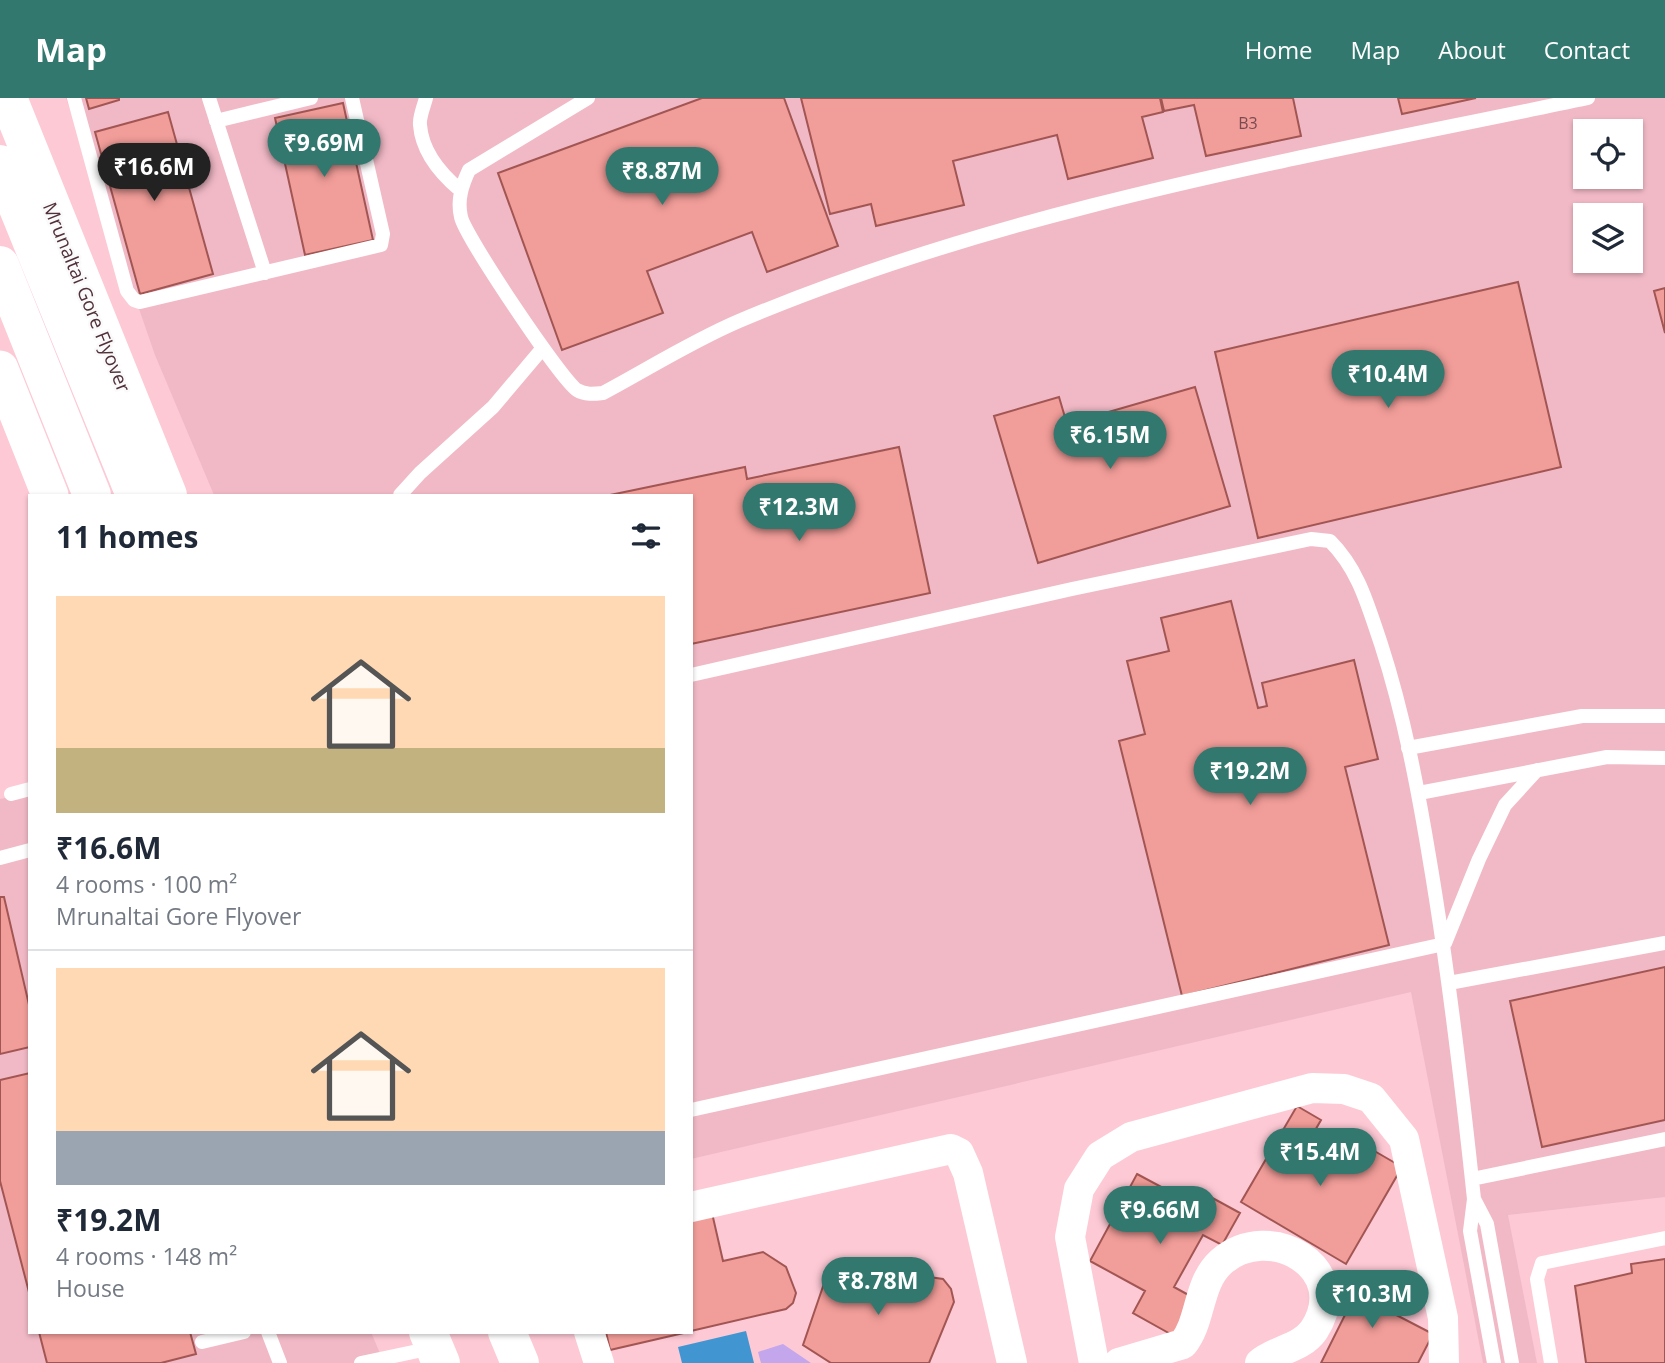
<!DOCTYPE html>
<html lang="en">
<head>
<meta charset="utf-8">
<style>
  body { margin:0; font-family:"Open Sans",sans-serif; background:#f6f6f7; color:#1f2937; height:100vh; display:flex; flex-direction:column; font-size:26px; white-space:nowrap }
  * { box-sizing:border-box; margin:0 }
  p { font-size:23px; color:#747a83 }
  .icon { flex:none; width:38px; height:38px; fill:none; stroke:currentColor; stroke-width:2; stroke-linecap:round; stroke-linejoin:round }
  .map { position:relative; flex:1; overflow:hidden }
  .side { position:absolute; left:28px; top:396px; width:665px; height:840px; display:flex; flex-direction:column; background:#fff; border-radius:0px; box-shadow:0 2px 5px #0004 }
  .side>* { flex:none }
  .fabs { position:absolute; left:1573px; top:21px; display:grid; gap:14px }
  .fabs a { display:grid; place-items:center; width:70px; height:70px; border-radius:0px; background:#fff; box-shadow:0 2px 5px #0004; font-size:35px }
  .price { position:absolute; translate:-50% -60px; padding:0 16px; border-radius:24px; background:#32786e; color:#fff; font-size:23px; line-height:46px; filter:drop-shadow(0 2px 4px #0008) }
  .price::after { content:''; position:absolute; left:50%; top:42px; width:21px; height:16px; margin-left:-10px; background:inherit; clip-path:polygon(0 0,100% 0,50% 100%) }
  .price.on { background:#222; color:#fff }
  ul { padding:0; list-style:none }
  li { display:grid; align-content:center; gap:14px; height:371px; padding:0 28px }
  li+li { border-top:2px solid #e0e1e3 }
  li span { display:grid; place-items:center; height:217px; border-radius:0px; color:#555 }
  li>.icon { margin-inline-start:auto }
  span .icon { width:126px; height:126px; fill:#fffc; stroke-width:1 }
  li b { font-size:30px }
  h2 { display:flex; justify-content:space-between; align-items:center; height:84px; padding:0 28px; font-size:30px }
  header { display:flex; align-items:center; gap:42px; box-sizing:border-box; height:98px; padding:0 35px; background:#32786e; color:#fff }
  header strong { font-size:33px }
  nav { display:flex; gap:38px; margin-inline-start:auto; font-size:24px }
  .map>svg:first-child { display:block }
  .built { fill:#f1b9c6; fill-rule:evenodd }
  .park { fill:#c3a6ec }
  .water { fill:#4196d2 }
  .building { fill:#f19d99; stroke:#a25653; stroke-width:2 }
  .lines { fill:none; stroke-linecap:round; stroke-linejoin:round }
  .service { stroke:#fff; stroke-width:14 }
  .minor { stroke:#fff; stroke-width:30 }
  .tertiary { stroke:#fff; stroke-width:37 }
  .secondary { stroke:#fff; stroke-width:38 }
  .labels { text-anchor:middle; stroke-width:5; stroke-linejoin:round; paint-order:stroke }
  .number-label { font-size:16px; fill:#794b51 }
  .street-label { font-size:19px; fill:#513039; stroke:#fafafa }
</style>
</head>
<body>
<header>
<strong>Map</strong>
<nav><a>Home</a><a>Map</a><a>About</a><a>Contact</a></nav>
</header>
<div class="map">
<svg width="1665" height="1265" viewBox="0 0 1665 1265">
  <rect width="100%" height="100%" fill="#fdc9d5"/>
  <path class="built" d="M66,0H1665V1099L1508,1117L1537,1265H1483L1411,894L691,1061V397H214L155,257ZM1586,33H1631V79H1586ZM1586,117H1631V163H1586Z
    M30,695V1234H371L384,1265H0V701Z"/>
  <path class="park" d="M783,1246L811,1265H761L758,1254Z"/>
  <path class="water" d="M746,1233L754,1265H682L678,1249Z"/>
  <path class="building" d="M86,0H119V2L89,11Z
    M702,0H784L838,148L767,174L752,134L647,173L663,215L562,252L498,75Z
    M801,0H1160L1163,14L1142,19L1153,60L1068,81L1057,37L953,63L964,107L876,128L871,106L830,116Z
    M1161,0H1293L1301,38L1206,58L1194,7L1164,13Z
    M1398,0H1476L1402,16Z
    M343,5L373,142L305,157L275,20Z
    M168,14L213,176L140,196L95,34Z
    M1518,184L1561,369L1258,440L1215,254Z
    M1665,190V235L1654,193Z
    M1195,289L1230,408L1038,465L994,318L1059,299L1067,326Z
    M899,349L930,495L691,546V397H610L745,369L747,381Z
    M1231,503L1258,610L1267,608L1262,585L1354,562L1378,661L1345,669L1389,847L1182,898L1119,643L1145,636L1127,563L1169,553L1161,520Z
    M0,799H4L30,911V949L0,956Z
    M1665,869V1022L1542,1049L1510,903Z
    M30,975V1198L0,1083V982Z
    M1297,1008L1321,1022L1313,1036L1363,1065L1371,1051L1402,1069L1346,1166L1241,1104Z
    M1137,1076L1193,1106L1200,1093L1240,1115L1222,1147L1203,1137L1174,1189L1194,1200L1174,1238L1133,1215L1145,1193L1090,1163Z
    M712,1115L723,1163L763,1154L786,1169L796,1195L793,1205L786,1211L691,1233V1120Z
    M1665,1161V1265H1586L1575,1188L1632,1175L1631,1166Z
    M831,1165L943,1181L951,1191L954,1204L929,1265H831L803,1247Z
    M1340,1177L1382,1198L1377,1207L1433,1236L1418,1265H1321L1346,1215L1326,1205Z
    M39,1234H190L196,1256L161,1265H47Z
    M606,1234H688L610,1252Z"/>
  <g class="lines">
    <path class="service" d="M74,0L127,193L134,202L140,204L381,147L383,136L352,0
      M209,0L265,175
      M426,0C424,8 419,19 420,27C422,54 441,76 460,92
      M588,0L469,72C462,87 457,102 461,119C465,138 560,280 577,292C585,297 594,296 603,295C648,271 692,243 739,223C1009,109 1303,60 1588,0
      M216,23L311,0
      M400,397L420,375L493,309L542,251
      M691,577L1072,491L1311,441L1330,443C1359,472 1368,508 1381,546C1404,617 1418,691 1430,764C1449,876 1462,988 1474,1101L1470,1133L1494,1265
      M1408,650L1582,618H1665
      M1419,695L1607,659L1665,660
      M11,696L30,691
      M0,760L30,752
      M1445,845L1479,761L1505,707L1537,672
      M1449,885L1665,845
      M691,1012L1444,846
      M1472,1081L1665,1041
      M1474,1101L1487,1126L1512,1265
      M268,1234L280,1265
      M202,1244L244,1234
      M361,1265L432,1250
      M1551,1265L1537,1181L1542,1165L1665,1140"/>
    <path class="minor" d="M691,1109L951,1051L959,1055L968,1075L1012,1265
      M589,1234L599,1265
      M1094,1265L1070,1139L1079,1091L1100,1058L1131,1039L1312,990L1344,991L1371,1000L1404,1041L1443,1220L1444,1265
      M1119,1265L1183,1246C1202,1222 1197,1186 1221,1164C1269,1121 1354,1170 1314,1232C1302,1250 1275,1252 1260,1265"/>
    <path class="tertiary" d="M0,271L50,397"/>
    <path class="secondary" d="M8,0L168,397
      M0,66L135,397
      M0,167L92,397
      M428,1234L441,1265
      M507,1234L520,1265"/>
  </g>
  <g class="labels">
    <g class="number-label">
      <text x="1248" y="31">B3</text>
    </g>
    <g class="street-label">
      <text transform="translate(87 199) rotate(68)" y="7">Mrunaltai Gore Flyover</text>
    </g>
  </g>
</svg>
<div class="fabs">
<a><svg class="icon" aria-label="locate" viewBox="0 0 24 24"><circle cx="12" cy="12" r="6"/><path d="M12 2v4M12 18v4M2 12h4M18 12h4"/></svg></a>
<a><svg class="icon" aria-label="layers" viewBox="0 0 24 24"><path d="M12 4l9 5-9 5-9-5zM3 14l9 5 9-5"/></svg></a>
</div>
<b class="price" style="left:324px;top:81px">₹9.69M</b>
<b class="price on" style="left:154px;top:105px">₹16.6M</b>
<b class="price" style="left:662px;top:109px">₹8.87M</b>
<b class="price" style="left:1388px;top:312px">₹10.4M</b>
<b class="price" style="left:1110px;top:373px">₹6.15M</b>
<b class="price" style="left:799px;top:445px">₹12.3M</b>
<b class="price" style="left:1250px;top:709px">₹19.2M</b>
<b class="price" style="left:1320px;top:1090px">₹15.4M</b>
<b class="price" style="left:1160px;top:1148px">₹9.66M</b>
<b class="price" style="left:878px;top:1219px">₹8.78M</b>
<b class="price" style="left:1372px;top:1232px">₹10.3M</b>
<section class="side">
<h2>11 homes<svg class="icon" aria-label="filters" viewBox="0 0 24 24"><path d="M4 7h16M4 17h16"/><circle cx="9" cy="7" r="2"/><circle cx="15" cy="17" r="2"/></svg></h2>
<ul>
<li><span style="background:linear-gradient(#ffd9b3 70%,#c2b280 0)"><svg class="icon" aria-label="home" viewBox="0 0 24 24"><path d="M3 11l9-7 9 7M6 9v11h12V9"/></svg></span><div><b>₹16.6M</b><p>4 rooms · 100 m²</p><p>Mrunaltai Gore Flyover</p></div></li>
<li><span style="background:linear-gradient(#ffd9b3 75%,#9aa5b1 0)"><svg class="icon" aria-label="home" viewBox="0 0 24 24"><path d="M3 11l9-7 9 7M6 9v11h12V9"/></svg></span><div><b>₹19.2M</b><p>4 rooms · 148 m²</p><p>House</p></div></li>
</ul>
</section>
</div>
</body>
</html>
